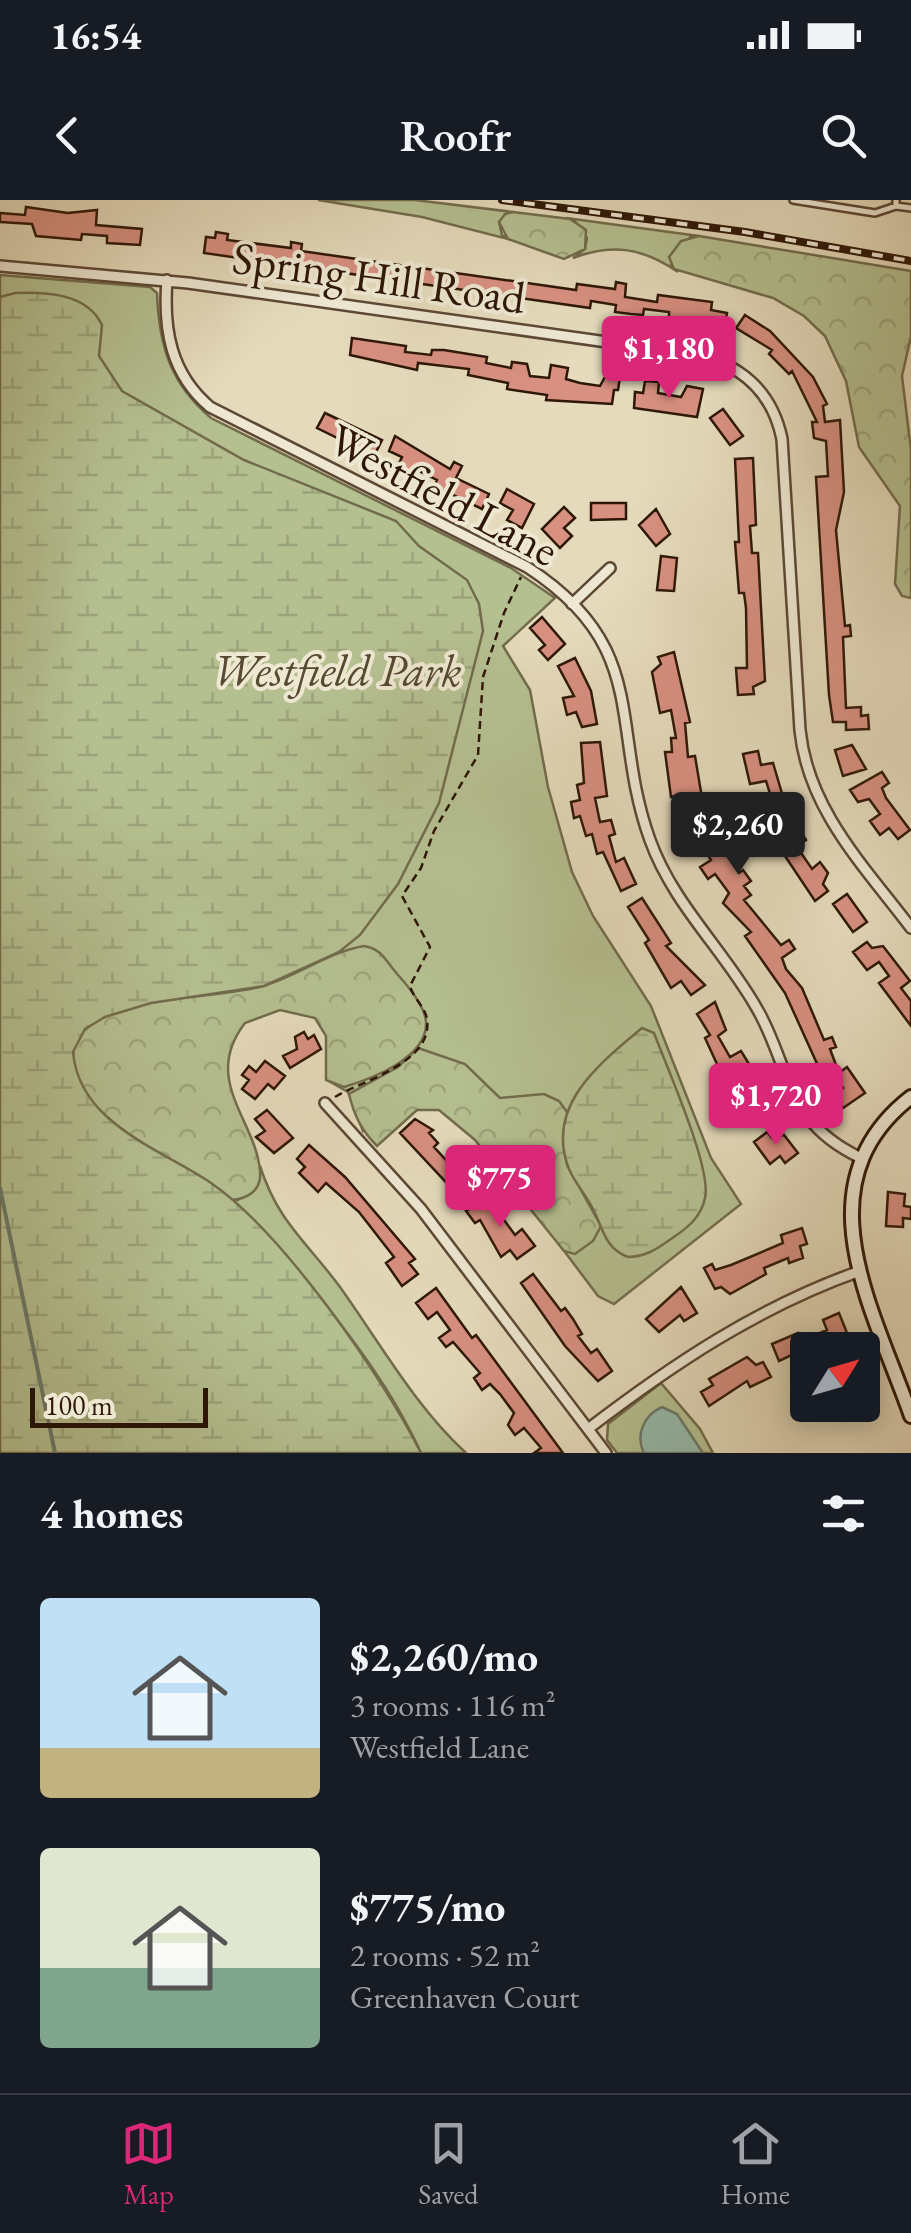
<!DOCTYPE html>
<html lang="en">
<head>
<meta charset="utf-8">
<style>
  body { margin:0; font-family:"EB Garamond",serif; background:#20242c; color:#f1f3f6; height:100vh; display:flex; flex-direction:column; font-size:38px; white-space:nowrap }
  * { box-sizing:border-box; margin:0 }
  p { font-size:32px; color:#9ea1a6 }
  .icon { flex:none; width:55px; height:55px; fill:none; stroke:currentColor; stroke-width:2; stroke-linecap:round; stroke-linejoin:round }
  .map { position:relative; height:1253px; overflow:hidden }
  .panel { display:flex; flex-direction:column; background:#171b24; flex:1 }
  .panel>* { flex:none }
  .needle { width:65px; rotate:53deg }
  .buttons { position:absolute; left:790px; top:1132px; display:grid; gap:20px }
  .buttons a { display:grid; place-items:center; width:90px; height:90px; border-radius:10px; background:#171b24; box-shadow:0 5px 25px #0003; font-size:50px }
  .scale { position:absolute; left:30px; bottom:25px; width:178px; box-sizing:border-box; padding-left:10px; border:5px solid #2e1706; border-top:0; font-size:28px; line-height:35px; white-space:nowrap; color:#2e1706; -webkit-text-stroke:8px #eee8d3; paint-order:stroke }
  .price { position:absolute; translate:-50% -85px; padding:0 22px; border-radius:10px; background:#db2777; color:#fff; font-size:32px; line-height:65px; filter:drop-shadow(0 2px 5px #0008) }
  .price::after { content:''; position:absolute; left:50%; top:60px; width:30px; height:22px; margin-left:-15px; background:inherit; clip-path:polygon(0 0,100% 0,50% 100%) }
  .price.current { background:#222; color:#fff }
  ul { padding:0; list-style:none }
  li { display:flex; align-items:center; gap:30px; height:250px; padding:0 40px }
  li span { display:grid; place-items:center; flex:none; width:280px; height:200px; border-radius:10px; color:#555 }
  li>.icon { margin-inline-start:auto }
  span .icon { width:120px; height:120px; fill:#fffc; stroke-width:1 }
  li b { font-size:42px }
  h2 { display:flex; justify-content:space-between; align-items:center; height:120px; padding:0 40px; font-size:42px }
  .status { display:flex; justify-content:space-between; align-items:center; height:70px; padding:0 50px; background:#171b24; direction:ltr }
  .status svg { height:28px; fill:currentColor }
  header { display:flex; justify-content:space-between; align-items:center; height:130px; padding:0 40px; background:#171b24; font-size:45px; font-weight:600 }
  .tab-bar { display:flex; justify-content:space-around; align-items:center; height:140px; border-top:2px solid #363941; background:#171b24; font-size:28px; color:#9ea1a6 }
  .tab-bar a { display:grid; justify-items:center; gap:5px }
  .tab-bar .current { color:#db2777 }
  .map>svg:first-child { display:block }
  .green { fill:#b5c091; stroke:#726c4c; stroke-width:2.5 }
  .forest { fill:url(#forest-crowns); stroke:#726c4c; stroke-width:2.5 }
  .wetland { fill:url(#wetland-marsh); stroke:#726c4c; stroke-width:2.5 }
  .water { fill:#96bbac; stroke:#6c796a; stroke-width:2.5 }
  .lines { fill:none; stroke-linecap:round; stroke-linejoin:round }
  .stream { stroke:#6c796a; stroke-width:4 }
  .building { fill:#d89081; stroke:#2e1706; stroke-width:2.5 }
  .lane-casing { stroke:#5c4834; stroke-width:10 }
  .street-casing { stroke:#5c4834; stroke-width:14 }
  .secondary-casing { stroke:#2e1706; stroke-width:18 }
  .path { stroke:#2e1706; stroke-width:2.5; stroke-dasharray:8 5; stroke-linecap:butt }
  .lane { stroke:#eee8d3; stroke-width:5 }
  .street { stroke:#eee8d3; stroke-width:9 }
  .secondary { stroke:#eee8d3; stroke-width:12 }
  .rail-casing { stroke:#2e1706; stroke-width:8 }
  .rail { stroke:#eee8d3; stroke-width:4; stroke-dasharray:11; stroke-linecap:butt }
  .labels { text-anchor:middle; stroke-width:8; stroke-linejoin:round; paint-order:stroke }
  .street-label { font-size:45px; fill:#2e1706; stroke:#eee8d3 }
  .park-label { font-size:45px; font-style:italic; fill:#564a30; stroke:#eee8d3 }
</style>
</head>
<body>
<div class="status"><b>16:54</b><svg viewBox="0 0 49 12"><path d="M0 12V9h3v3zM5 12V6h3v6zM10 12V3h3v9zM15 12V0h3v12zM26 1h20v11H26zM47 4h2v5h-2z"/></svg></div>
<header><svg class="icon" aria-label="back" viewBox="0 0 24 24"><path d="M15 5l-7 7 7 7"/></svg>Roofr<svg class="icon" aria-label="search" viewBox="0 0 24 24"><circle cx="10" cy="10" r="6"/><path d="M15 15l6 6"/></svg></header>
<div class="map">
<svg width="911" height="1253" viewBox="0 0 911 1253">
  <defs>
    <pattern id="forest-crowns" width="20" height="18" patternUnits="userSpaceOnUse" patternTransform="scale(2.5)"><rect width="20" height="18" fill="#b5c091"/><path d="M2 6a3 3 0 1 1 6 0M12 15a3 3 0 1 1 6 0" fill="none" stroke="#9ca47c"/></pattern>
    <pattern id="wetland-marsh" width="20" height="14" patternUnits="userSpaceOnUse" patternTransform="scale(2.5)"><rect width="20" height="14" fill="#b5c091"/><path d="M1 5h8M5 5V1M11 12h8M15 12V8" fill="none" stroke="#9ca47c"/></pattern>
  </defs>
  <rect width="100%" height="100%" fill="#e5dbbc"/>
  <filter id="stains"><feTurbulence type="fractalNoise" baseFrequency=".002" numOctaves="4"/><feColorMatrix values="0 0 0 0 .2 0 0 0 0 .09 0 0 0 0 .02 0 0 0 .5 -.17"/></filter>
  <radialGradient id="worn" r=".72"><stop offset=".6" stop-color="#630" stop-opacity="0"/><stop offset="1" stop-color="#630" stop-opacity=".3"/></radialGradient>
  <path class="green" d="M318,0H415L513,12L499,22L502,35L512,40L422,17Z
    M566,18L699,36H691L671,65L678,72C643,48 613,43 573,58L585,49L587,38L574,20Z
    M0,75L150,87L157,93C159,146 170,183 211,218L511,368L555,398L503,446L530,490L548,587L572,672L593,716L651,806L711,958L741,1004L614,1104L598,1096L438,883L363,931L348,892L327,880L329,735L0,300Z
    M260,966C278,1022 306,1041 340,1087C380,1143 415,1206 466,1253H421C377,1157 303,1077 231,1000H238L261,973Z
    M661,1183L700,1229L713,1253H617L607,1240L608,1224Z"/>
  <path class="forest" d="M513,12L570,19L586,30L585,49L564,59L508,39L499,22L505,14Z
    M699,36L911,71V136L902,176L911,250V398L902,396L895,384L900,306L859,247L846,181L825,136L804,116L773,98L674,69L669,57L681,41Z
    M364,746C383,749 386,762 398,775C407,785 425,806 426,822C428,858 371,879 344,887L326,880V836L315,818L280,810L245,823C201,880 256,920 260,971C262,990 248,999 231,1000C192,964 55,916 75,843C102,792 213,801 263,786C298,776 328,752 364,746Z
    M418,848L465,864L500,898L544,894L559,901L567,912V965L601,1026L593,1041L575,1054L564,1051L475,940L439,910H417L377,946C361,930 354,915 349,894L398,867Z"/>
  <path class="wetland" d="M15,93C46,92 87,93 102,125L99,156L122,191L244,260L396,321L419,346L467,380L479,404L483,431L439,603L398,684L360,735L339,752L264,786L151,803L105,817L85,829L73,852C79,924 161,949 211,983C282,1032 382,1175 421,1253H0V97Z
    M642,828L654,833C667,868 712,968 705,998C701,1018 686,1029 671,1039C657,1049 645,1057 628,1057C605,1049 603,1028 593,1009C586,995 575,983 569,969C544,906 600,863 642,828Z"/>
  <path class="water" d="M662,1207L677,1214L703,1253H644C635,1235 644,1215 662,1207Z"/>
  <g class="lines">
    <path class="stream" d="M0,988L55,1253"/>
  </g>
  <path class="building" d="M26,7L68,13L97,10L96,25L142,29L140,45L107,43V36L82,34L81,40L36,36L32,24L0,22V13L25,15Z
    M216,32L228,34L227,40L291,48V42L302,44L301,51L576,90L577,84L615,89L616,82L626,84L625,97L657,102L658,95L712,102L711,110L727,113L724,129L669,119V112L644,109L643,115L631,114L615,112L616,105L591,101L590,108L204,53L206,37L215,38Z
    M745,115L770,131L813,177L827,204L823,206L825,222L840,220L844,292L836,330L845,426L850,425L851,436L843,437L846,508L861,507V516L868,515L869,529L846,530V522H833L829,495L816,277L828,276L826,241L814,238L812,222H817L792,171L789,174L769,154L772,150L736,128Z
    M352,138L406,146L405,152L431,155L432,150H444L487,157L486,163L511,168L512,162L527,164L530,176L549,178L551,165L568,168L566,179L580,183L600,186L606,175L620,177L618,190H614L612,204L546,200L547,195L507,189L508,183L468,175L469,169L418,163L417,170L350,155Z
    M645,181L659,182L658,193L681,197L687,186L703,189L697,217L634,208L635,192L643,193Z
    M723,209L743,236L730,245L710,218Z
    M325,213L382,240L374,256L317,228Z
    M395,236L450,269L454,262L462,266L456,278L489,294L482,309L434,286L437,280L415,269L412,275L397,268L402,257L389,251Z
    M753,258L756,325L750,326L752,353H758L765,481L753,487L754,494L738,495L736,468H747L746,408L744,393H739L735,342H739L735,259Z
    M507,289L534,304L522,328L507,320L513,310L500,303Z
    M591,303H626V319L591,320Z
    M564,307L575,318L564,328L572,336L560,348L542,329Z
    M656,309L670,334L656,346L639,325Z
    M661,356L677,358L674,391L657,390Z
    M542,417L565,444L548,460L539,450L545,445L530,428Z
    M674,452L690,522L685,523L688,557L695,556L702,598L694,600L711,650L720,645L739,673L743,670L751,681L744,686L751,695L744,700L781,745L789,740L795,749L782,758L786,769L802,788L824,840L832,837L836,847L830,849L839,873L847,867L865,893L843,908L834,895L843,888L826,865L819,868L785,793L745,736L751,732L723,703L729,693L715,674L708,679L700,667L711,660L698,640L692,642L688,630L682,632L677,618L689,614L685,594L671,597L665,552H672L671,538H676L671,510L660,513L652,472L661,464L658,457Z
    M575,458L591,491L597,524L582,527L576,512L567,515L563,498L574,496L558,466Z
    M600,542L607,596L595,598L600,622L611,620L615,634L609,636L616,662L624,658L636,684L621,691L603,652L597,654L592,634L586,636L580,616L574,618L571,602L580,600L577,585L584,583L581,543Z
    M852,545L866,569L843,576L835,550Z
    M758,551L761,565L773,563L786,607L773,612L777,619L763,625L755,605L771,597L766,581L750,584L743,554Z
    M882,572L889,583L882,588L886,598L910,630L898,639L889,628L880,635L870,621L880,614L869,599L858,602L850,590Z
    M797,626L806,640L797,647L812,669L820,662L828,673L823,684L828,691L815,701L775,641Z
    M847,694L867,722L853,732L833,704Z
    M642,698L671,743L666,746L705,785L691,795L681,781L671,788L645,743L649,740L628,707Z
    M867,742L872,748L883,746L910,781L901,788L911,801V826L879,783L889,776L879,762L867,770L853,752Z
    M715,802L726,830L718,836L730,857L741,851L749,864L723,877L705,838L710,835L697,814Z
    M304,832L308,839L314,835L321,849L290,868L283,856L297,849L295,837Z
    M265,861L285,876L274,889L268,884L255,899L242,889L249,880L242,875L249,866L256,872Z
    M749,888L768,915L756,925L735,898Z
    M267,910L293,938L274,953L256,937L265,931L255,919Z
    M415,919L433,930L429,933L438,943L434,947L469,985L457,994L400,933Z
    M767,932L772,938L784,935L798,953L785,963L780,956L770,964L754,942Z
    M309,945L345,977L415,1059L409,1063L418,1074L402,1086L386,1063L394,1057L359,1012L326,983L318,992L299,973L305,967L297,959Z
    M888,992L905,994L904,1006L911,1007V1019L903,1018V1027L886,1026Z
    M489,999L515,1035L522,1029L535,1046L517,1059L510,1050L501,1057L480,1020L475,1023L466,1011Z
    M802,1028L807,1044L800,1046L803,1058L789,1063L788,1058L764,1068L766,1074L730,1094L721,1087L715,1089L704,1068L712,1064L715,1070L731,1065L783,1043L781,1035Z
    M533,1074L561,1111L565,1108L573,1119L582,1134L578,1136L591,1153L597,1149L612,1171L598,1181L565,1146L521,1083Z
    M681,1087L697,1113L684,1121L680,1115L659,1132L646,1119Z
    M436,1088L472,1138L476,1135L563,1253H534L541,1248L524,1228L515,1235L508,1225L514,1213L500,1194L490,1184L482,1190L474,1178L480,1173L453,1142L446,1147L439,1138L450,1130L437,1112L428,1119L416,1103Z
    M839,1113L849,1138L820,1150L817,1143L779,1161L772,1144L798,1133L801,1141L827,1130L823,1120Z
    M747,1157L756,1165L763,1162L771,1177L750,1187L747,1181L709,1206L701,1192L713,1185L709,1179Z"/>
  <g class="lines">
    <g class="lane-casing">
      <path id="lane" d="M793,0L875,13L896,6
        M896,0V6L911,8"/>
    </g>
    <g class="street-casing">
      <path id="street" d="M0,66L188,83L692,154C740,163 772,191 782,239L800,530C808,610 865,667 911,728
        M167,80C163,130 171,174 210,207L527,367C652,448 609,526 650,640C673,704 723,749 756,807C777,841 784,885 808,917C822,936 840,948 861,958
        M572,404L610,368
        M325,903L421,1009L606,1253
        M588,1229C673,1164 758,1107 860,1071"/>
    </g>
    <g class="secondary-casing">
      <path id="secondary" d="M911,897C799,984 874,1110 911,1216"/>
    </g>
    <path class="path" d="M335,897C361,881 433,863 427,820C426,808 413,798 410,786L430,747L402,696L421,668L434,631L478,555L483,477L504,413L521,377"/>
    <use href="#lane" class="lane"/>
    <use href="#street" class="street"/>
    <use href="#secondary" class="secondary"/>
    <g class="rail-casing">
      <path id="rail" d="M502,0L745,32L911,61"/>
    </g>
    <use href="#rail" class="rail"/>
  </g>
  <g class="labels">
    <g class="street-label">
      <text transform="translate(379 77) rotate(8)" y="16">Spring Hill Road</text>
      <text transform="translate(444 294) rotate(28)" y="16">Westfield Lane</text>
    </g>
    <g class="park-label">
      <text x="337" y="486">Westfield Park</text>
    </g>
  </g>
  <rect width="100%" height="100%" filter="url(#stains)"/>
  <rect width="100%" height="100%" fill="url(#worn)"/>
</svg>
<div class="buttons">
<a><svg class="needle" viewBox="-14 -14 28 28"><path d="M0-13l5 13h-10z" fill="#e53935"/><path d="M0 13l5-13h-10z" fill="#9ea1a6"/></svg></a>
</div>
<div class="scale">100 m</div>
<b class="price" style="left:669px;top:201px">$1,180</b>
<b class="price current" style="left:738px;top:677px">$2,260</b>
<b class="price" style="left:776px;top:948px">$1,720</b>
<b class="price" style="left:500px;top:1030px">$775</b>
</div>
<section class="panel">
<h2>4 homes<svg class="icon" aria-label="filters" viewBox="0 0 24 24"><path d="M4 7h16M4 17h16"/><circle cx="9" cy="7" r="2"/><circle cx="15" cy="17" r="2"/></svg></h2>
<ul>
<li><span style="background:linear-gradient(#bfe0f5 75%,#c2b280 0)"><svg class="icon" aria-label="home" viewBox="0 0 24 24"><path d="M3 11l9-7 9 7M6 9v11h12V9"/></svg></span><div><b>$2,260/mo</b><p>3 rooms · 116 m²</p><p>Westfield Lane</p></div></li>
<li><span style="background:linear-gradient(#dfe7d0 60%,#7fa58c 0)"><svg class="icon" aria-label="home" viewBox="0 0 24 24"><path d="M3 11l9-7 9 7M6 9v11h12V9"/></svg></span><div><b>$775/mo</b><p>2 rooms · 52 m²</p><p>Greenhaven Court</p></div></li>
</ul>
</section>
<nav class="tab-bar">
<a class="current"><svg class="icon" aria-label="map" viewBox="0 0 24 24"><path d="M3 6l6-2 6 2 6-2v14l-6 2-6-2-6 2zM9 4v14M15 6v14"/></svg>Map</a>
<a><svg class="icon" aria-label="saved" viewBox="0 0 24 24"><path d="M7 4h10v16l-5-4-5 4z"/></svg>Saved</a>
<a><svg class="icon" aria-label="home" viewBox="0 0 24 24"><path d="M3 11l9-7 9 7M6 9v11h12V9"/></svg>Home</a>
</nav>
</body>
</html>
